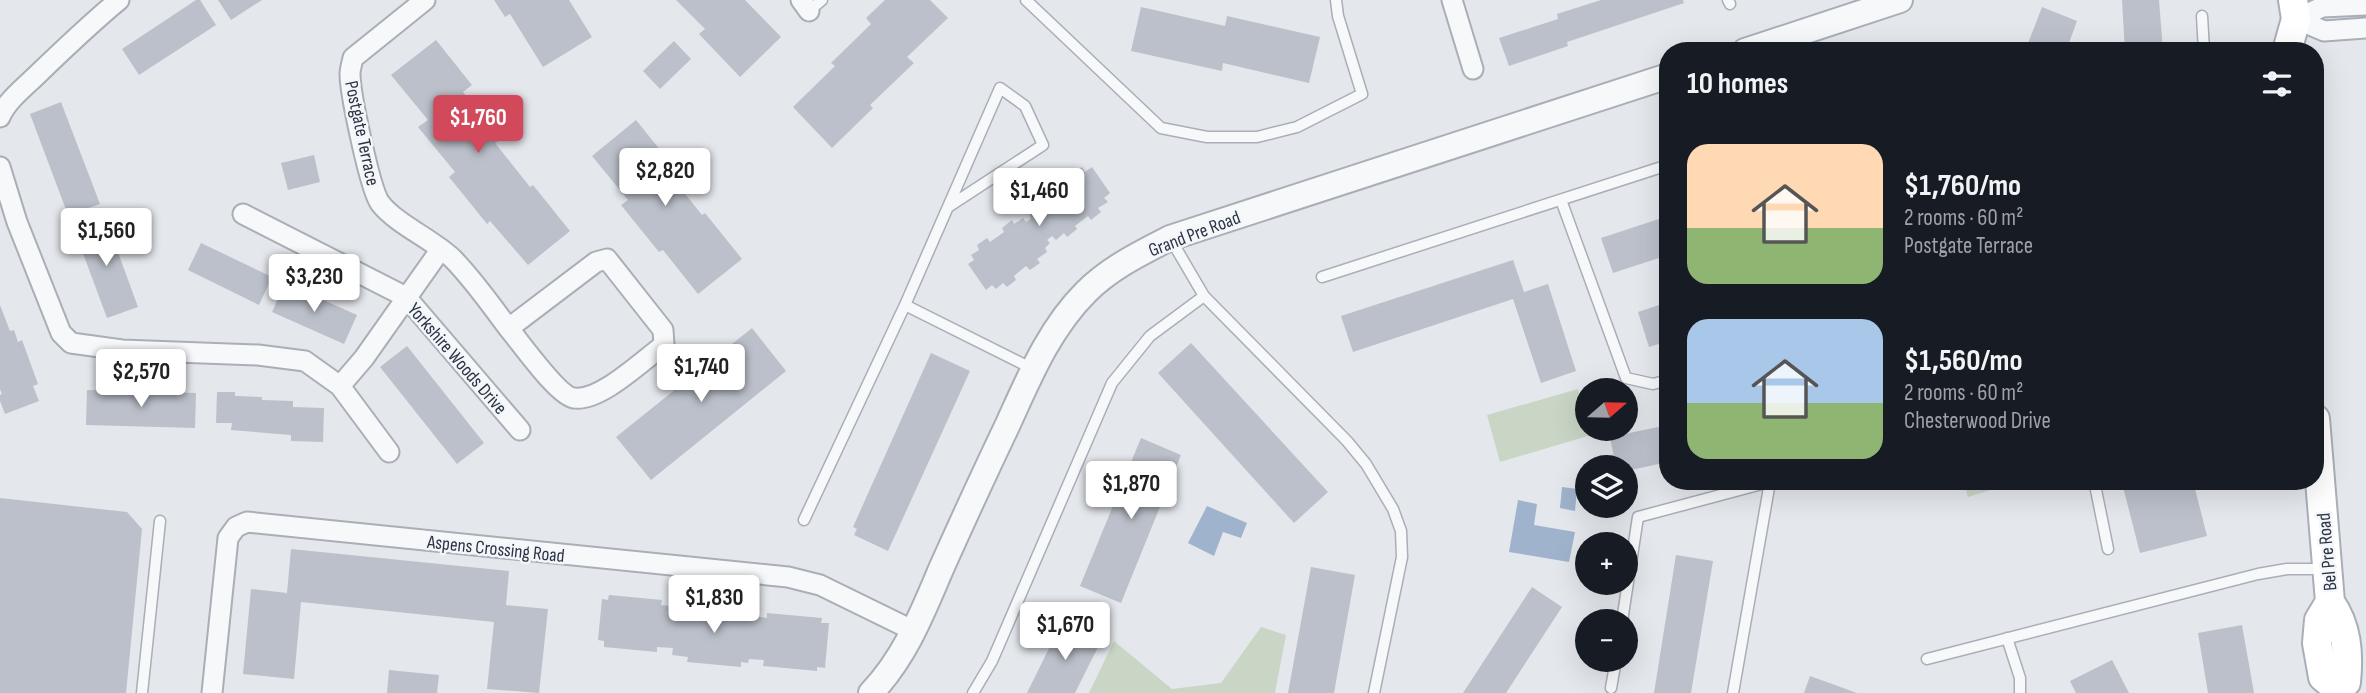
<!DOCTYPE html>
<html lang="en">
<head>
<meta charset="utf-8">
<style>
  body { margin:0; font-family:"Sofia Sans Condensed",sans-serif; background:#20242c; color:#f1f3f6; height:100vh; display:flex; flex-direction:column; font-size:26px; white-space:nowrap }
  * { box-sizing:border-box; margin:0 }
  p { font-size:23px; color:#9ea1a6 }
  .icon { flex:none; width:38px; height:38px; fill:none; stroke:currentColor; stroke-width:2; stroke-linecap:round; stroke-linejoin:round }
  .map { position:relative; flex:1; overflow:hidden }
  .drawer { position:absolute; left:1659px; top:42px; width:665px; height:448px; display:flex; flex-direction:column; background:#171b24; border-radius:28px; box-shadow:0 7px 28px #0002 }
  .drawer>* { flex:none }
  .needle { width:46px; rotate:70deg }
  .controls { position:absolute; left:1575px; top:378px; display:grid; gap:14px }
  .controls a { display:grid; place-items:center; width:63px; height:63px; border-radius:50%; background:#171b24; box-shadow:0 7px 28px #0002; font-size:35px }
  .price { position:absolute; translate:-50% -60px; padding:0 16px; border-radius:7px; background:#fff; color:#222; font-size:23px; line-height:46px; filter:drop-shadow(0 2px 4px #0008) }
  .price::after { content:''; position:absolute; left:50%; top:42px; width:21px; height:16px; margin-left:-10px; background:inherit; clip-path:polygon(0 0,100% 0,50% 100%) }
  .price.selected { background:#d1495b; color:#fff }
  ul { padding:0; list-style:none }
  li { display:flex; align-items:center; gap:21px; height:175px; padding:0 28px }
  li span { display:grid; place-items:center; flex:none; width:196px; height:140px; border-radius:21px; color:#555 }
  li>.icon { margin-inline-start:auto }
  span .icon { width:84px; height:84px; fill:#fffc; stroke-width:1 }
  li b { font-size:30px }
  h2 { display:flex; justify-content:space-between; align-items:center; height:84px; padding:0 28px; font-size:30px }
  .map>svg:first-child { display:block }
  .green { fill:#c9d6c5 }
  .water { fill:#9fb4cc }
  .building { fill:#bbc0ca }
  .lines { fill:none; stroke-linecap:round; stroke-linejoin:round }
  .service-casing { stroke:#a9aeb7; stroke-width:13 }
  .minor-casing { stroke:#a9aeb7; stroke-width:23 }
  .tertiary-casing { stroke:#a9aeb7; stroke-width:28 }
  .secondary-casing { stroke:#a9aeb7; stroke-width:32 }
  .service { stroke:#f7f8fa; stroke-width:10 }
  .minor { stroke:#f7f8fa; stroke-width:19 }
  .tertiary { stroke:#f7f8fa; stroke-width:24 }
  .secondary { stroke:#fff; stroke-width:28 }
  .labels { text-anchor:middle; stroke-width:5; stroke-linejoin:round; paint-order:stroke }
  .street-label { font-size:19px; fill:#2b3445; stroke:#f4f6f9 }
</style>
</head>
<body>
<div class="map">
<svg width="2366" height="693" viewBox="0 0 2366 693">
  <rect width="100%" height="100%" fill="#e4e7ec"/>
  <path class="green" d="M1578,389L1587,421V429H1589L1591,435L1500,462L1487,415Z
    M1963,481H2019L1968,497Z
    M1261,627L1286,635L1275,693H1089L1114,641L1172,689L1221,683Z"/>
  <path class="water" d="M1562,487L1577,489L1575,511L1560,508Z
    M1518,500L1537,504L1534,525L1575,532L1569,562L1509,552Z
    M1207,506L1247,523L1241,538L1223,532L1214,556L1188,543Z"/>
  <path class="building" d="M196,0H200L216,25L139,75L122,49Z
    M218,0H262L231,20Z
    M494,0H569L592,37L543,67L510,14L505,17Z
    M676,0H745L781,37L740,77L699,34L705,29Z
    M885,0H930L948,18L907,57L914,63L870,105L873,108L832,148L793,107L835,66L831,63L871,24L866,18Z
    M1601,0H1683L1684,3L1567,42L1568,46L1509,66L1499,38L1558,19L1557,14Z
    M2122,0H2159L2163,51H2125Z
    M1141,7L1225,26L1227,16L1320,37L1309,83L1223,63L1222,71L1131,51Z
    M2042,7L2077,21L2066,51H2025Z
    M436,40L472,85L463,92L501,139L495,143L530,187L533,185L570,231L528,265L490,221L487,224L449,177L455,172L418,127L428,120L391,75Z
    M674,41L691,59L660,89L643,71Z
    M61,102L100,204L68,215L30,114Z
    M636,120L673,166L667,171L702,215L705,213L742,259L698,294L663,250L659,252L621,205L628,200L592,156Z
    M314,155L320,182L288,190L281,163Z
    M1082,167L1085,172L1092,167L1110,193L1104,198L1108,202L1098,208L1101,212L1091,220L1088,216L1075,226L1077,229L1067,237L1064,233L1056,240L1052,236L1047,240L1050,243L1045,248L1047,252L1037,259L1040,263L1030,270L1026,266L1014,276L1016,280L1007,287L1003,283L996,289L992,285L986,290L968,264L974,260L971,255L979,250L977,245L987,238L990,242L1004,232L1002,228L1012,220L1014,224L1023,218L1026,222L1031,219L1030,214L1034,209L1032,205L1040,199L1038,195L1047,187L1050,192L1063,182L1061,178L1070,170L1073,174Z
    M1668,216V255L1613,273L1601,238Z
    M105,217L138,307L107,318L74,229Z
    M201,243L272,277L259,305L188,270Z
    M1513,260L1524,292L1548,284L1576,371L1541,383L1513,299L1353,352L1341,316Z
    M285,283L357,315L344,344L272,312Z
    M1668,302V341L1649,347L1638,312Z
    M0,305L10,331L14,330L18,342L22,340L38,384L33,386L39,401L5,414L0,401V395L2,394L0,389Z
    M752,328L786,371L651,480L616,437Z
    M1191,343L1328,492L1294,523L1158,373Z
    M407,346L484,443L457,464L380,367Z
    M931,353L970,371L888,551L854,535L857,529L853,527Z
    M87,390L196,393L195,428L86,425Z
    M217,392H235V396L262,397V400L293,401V407L324,408L323,442L291,441V435L231,430L232,423H216Z
    M1668,425V462L1626,471V467H1616L1610,437Z
    M1141,438L1181,455L1121,603L1080,586Z
    M2130,481H2193L2207,536L2140,553L2122,483Z
    M0,498L127,512L142,529L126,693H0Z
    M291,549L509,571L506,605L548,609L539,693L487,689L494,622L301,602L294,679L243,674L251,589L287,593Z
    M1676,555L1713,561L1691,693H1654Z
    M1311,567L1355,575L1334,693H1288Z
    M1532,587L1562,607L1506,693H1463Z
    M609,595L662,600L661,605L677,607V613L691,615L692,610L746,616L745,620L751,621L752,616L767,618V613L822,618L821,623H829L825,668L817,667V671L763,666L764,660L749,659L748,663L741,662V667L687,662L688,657L672,655L673,648L657,647V652L604,647V641L598,640L602,599L608,600Z
    M1062,622L1101,641L1075,693H1027Z
    M2242,625L2254,693H2208L2198,633Z
    M2112,660L2129,693H2076L2070,681Z
    M389,670L439,675L437,693H387Z
    M1810,676L1857,693H1804Z"/>
  <g class="lines">
    <g class="service-casing">
      <path id="service" d="M1026,0L1161,128L1207,137H1257L1297,127L1362,94L1338,16L1336,0
        M1728,0L1730,4
        M809,11L822,0
        M2202,16L2204,51
        M1561,200L1626,378L1653,384L1668,380
        M1170,238L1204,296L1347,441L1366,464L1393,509L1401,531L1402,557L1374,693
        M1322,277L1668,165
        M905,305L1033,369
        M2096,481L2095,485L2108,549
        M804,520L905,305L1000,88L1025,106L1043,145L948,207
        M1622,621L1638,517L1773,481
        M2007,638L2020,678V693
        M1927,659L2258,574L2287,569H2324
        M1611,688L1616,660
        M142,693L160,521
        M973,693L992,661L1112,383L1150,336L1204,296
        M1733,693L1770,482"/>
    </g>
    <g class="minor-casing">
      <path id="minor" d="M425,0L353,58C352,63 350,69 350,74C350,93 370,189 380,203C396,224 432,239 452,258C473,279 491,305 509,329C521,343 558,396 574,398C600,402 643,360 664,345L663,330L607,259L596,262L509,328
        M801,0L809,11
        M1452,0L1473,69
        M2296,19L2324,31L2366,28
        M2296,19L2322,7L2366,5
        M0,117C7,100 26,86 39,73C65,48 91,23 119,0
        M0,167L17,222L61,333L71,343L122,350L258,355L305,361L340,386L389,452
        M243,214L406,297L520,430
        M340,386L364,358L441,249
        M212,693L228,538L236,527L247,522L788,577L820,585L914,631"/>
    </g>
    <g class="tertiary-casing">
      <path id="tertiary" d="M1745,51L1900,0
        M871,693C905,657 922,614 941,569C963,520 985,472 1008,424C1029,378 1049,329 1086,292C1110,268 1139,254 1170,238L1668,76"/>
    </g>
    <g class="secondary-casing">
      <path id="secondary" d="M2287,51L2296,19L2293,0
        M2315,419L2330,602C2347,626 2349,653 2346,682L2335,687
        M2330,602L2319,620L2317,643L2323,677L2335,687V693"/>
    </g>
    <use href="#service" class="service"/>
    <use href="#minor" class="minor"/>
    <use href="#tertiary" class="tertiary"/>
    <use href="#secondary" class="secondary"/>
  </g>
  <g class="labels">
    <g class="street-label">
      <text transform="translate(363 133) rotate(78)" y="7">Postgate Terrace</text>
      <text transform="translate(1194 233) rotate(-21)" y="7">Grand Pre Road</text>
      <text transform="translate(458 358) rotate(49)" y="7">Yorkshire Woods Drive</text>
      <text transform="translate(496 548) rotate(6)" y="7">Aspens Crossing Road</text>
      <text transform="translate(2326 552) rotate(-95)" y="7">Bel Pre Road</text>
    </g>
  </g>
</svg>
<div class="controls">
<a><svg class="needle" viewBox="-14 -14 28 28"><path d="M0-13l5 13h-10z" fill="#e53935"/><path d="M0 13l5-13h-10z" fill="#9ea1a6"/></svg></a>
<a><svg class="icon" aria-label="layers" viewBox="0 0 24 24"><path d="M12 4l9 5-9 5-9-5zM3 14l9 5 9-5"/></svg></a>
<a>+</a>
<a>−</a>
</div>
<b class="price selected" style="left:478px;top:155px">$1,760</b>
<b class="price" style="left:665px;top:208px">$2,820</b>
<b class="price" style="left:1039px;top:228px">$1,460</b>
<b class="price" style="left:106px;top:268px">$1,560</b>
<b class="price" style="left:314px;top:314px">$3,230</b>
<b class="price" style="left:701px;top:404px">$1,740</b>
<b class="price" style="left:141px;top:409px">$2,570</b>
<b class="price" style="left:1131px;top:521px">$1,870</b>
<b class="price" style="left:714px;top:635px">$1,830</b>
<b class="price" style="left:1065px;top:662px">$1,670</b>
<section class="drawer">
<h2>10 homes<svg class="icon" aria-label="filters" viewBox="0 0 24 24"><path d="M4 7h16M4 17h16"/><circle cx="9" cy="7" r="2"/><circle cx="15" cy="17" r="2"/></svg></h2>
<ul>
<li><span style="background:linear-gradient(#ffd9b3 60%,#8fb573 0)"><svg class="icon" aria-label="home" viewBox="0 0 24 24"><path d="M3 11l9-7 9 7M6 9v11h12V9"/></svg></span><div><b>$1,760/mo</b><p>2 rooms · 60 m²</p><p>Postgate Terrace</p></div></li>
<li><span style="background:linear-gradient(#a9c7e8 60%,#8fb573 0)"><svg class="icon" aria-label="home" viewBox="0 0 24 24"><path d="M3 11l9-7 9 7M6 9v11h12V9"/></svg></span><div><b>$1,560/mo</b><p>2 rooms · 60 m²</p><p>Chesterwood Drive</p></div></li>
</ul>
</section>
</div>
</body>
</html>
